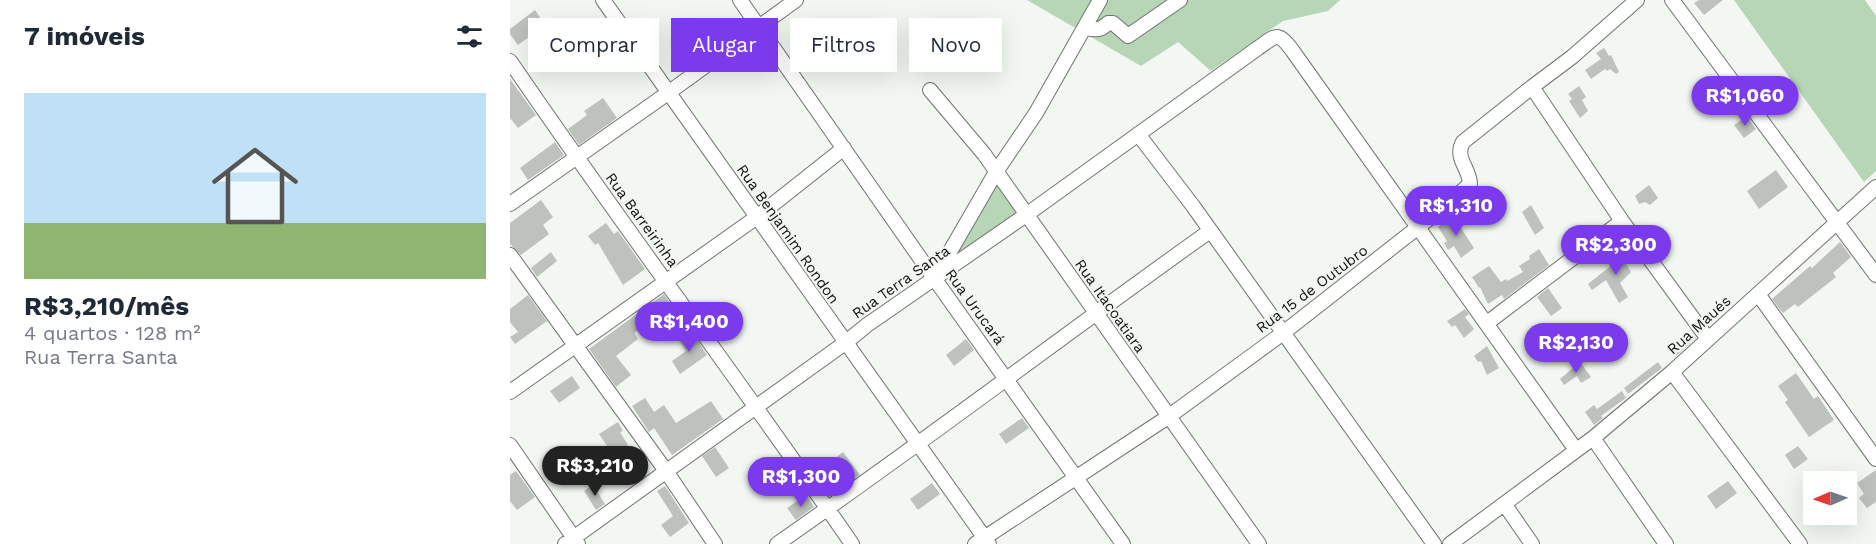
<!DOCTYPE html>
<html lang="pt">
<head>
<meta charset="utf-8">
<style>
  body { margin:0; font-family:"Work Sans",sans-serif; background:#f2f2f3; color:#1f2937; height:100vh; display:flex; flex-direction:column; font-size:22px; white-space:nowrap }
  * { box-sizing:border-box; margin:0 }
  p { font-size:20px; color:#747a83 }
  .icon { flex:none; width:33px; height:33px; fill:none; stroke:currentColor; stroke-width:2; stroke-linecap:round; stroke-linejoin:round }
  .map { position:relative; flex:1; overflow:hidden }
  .side { display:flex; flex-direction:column; background:#fff; width:510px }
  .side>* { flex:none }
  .guide { position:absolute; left:18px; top:18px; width:570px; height:54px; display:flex; gap:12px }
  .needle { width:39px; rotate:268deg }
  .tools { position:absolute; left:1293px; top:471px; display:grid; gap:12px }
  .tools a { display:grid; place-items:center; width:54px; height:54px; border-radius:0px; background:#fff; box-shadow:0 6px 24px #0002; font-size:30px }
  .price { position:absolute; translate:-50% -51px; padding:0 14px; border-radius:21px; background:#7c3aed; color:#fff; font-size:20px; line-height:39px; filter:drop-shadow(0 2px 3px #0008) }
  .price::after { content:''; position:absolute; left:50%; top:36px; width:18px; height:14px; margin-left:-9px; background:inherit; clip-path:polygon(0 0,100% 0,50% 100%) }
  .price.selected { background:#222; color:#fff }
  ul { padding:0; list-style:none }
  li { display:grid; align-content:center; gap:12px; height:318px; padding:0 24px }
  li+li { border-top:2px solid #e0e1e3 }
  li span { display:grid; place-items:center; height:186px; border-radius:0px; color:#555 }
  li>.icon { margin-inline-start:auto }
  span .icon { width:108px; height:108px; fill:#fffc; stroke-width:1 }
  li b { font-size:26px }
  h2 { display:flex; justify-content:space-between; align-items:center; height:72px; padding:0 24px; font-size:26px }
  .tag { padding:0 21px; border-radius:0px; background:#fff; box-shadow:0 6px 24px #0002; font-size:21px; line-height:54px }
  .tag.selected { background:#7c3aed; color:#fff }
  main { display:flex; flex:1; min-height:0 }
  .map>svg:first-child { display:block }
  .green { fill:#b6d6b5 }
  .building { fill:#bdc2bd }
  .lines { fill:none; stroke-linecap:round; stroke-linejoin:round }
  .minor-casing { stroke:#707470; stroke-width:16 }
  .minor { stroke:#fff; stroke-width:14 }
  .labels { text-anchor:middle; stroke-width:4.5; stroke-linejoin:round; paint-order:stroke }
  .street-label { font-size:15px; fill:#111211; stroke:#f2f7f2 }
</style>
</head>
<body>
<main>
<section class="side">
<h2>7 imóveis<svg class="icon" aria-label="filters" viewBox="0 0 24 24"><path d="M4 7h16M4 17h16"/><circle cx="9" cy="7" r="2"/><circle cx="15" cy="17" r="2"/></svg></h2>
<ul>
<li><span style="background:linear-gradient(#bfe0f5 70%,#8fb573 0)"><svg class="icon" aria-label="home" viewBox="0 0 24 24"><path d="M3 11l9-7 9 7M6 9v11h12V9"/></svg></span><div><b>R$3,210/mês</b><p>4 quartos · 128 m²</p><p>Rua Terra Santa</p></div></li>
</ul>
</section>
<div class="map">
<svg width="1366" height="544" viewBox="0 0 1366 544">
  <rect width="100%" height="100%" fill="#f2f7f2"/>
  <path class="green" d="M517,0H830L818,11L773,21L701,71L668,42L631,66Z
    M1224,0H1355L1366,16V171L1354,182Z
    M486,174L515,215L424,278Z"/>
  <path class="building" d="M1189,0H1213L1194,15L1184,3Z
    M25,10L35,25L8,45L0,34V29Z
    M1094,48L1099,56L1101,55L1109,72L1106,74L1100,69L1097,71L1095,69L1081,79L1075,70L1091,59L1086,53Z
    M0,79L26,115L8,128L0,118Z
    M1069,86L1076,97L1072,100L1078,111L1070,118L1059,101L1062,99L1058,94Z
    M93,98L107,118L69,145L58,129L77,115L74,111Z
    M1237,116L1246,129L1234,138L1224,125Z
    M45,142L54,155L18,180L10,168Z
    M1266,170L1278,187L1249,209L1237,191Z
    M1139,185L1148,198L1140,205L1135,202L1129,204L1125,196Z
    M31,200L43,217L33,225L39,234L11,255L0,244V223Z
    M1021,205L1034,228L1025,235L1012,212Z
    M943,216L964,248L951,258L944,246L938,250L934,243L937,241L928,227Z
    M96,223L104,234L108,231L135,269L113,285L88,243L85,245L78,236Z
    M1330,242L1341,257L1323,273L1326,277L1288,307L1285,304L1273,313L1262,299L1300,266L1302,268Z
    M1029,249L1039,265L994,299L992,295L978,304L970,287L969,288L962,277L979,266L991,282L996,279L997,281L1013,272L1009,266L1020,259L1019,256Z
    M1122,249L1126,256L1116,264L1121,272L1110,283L1118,297L1109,303L1096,280L1082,290L1078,284Z
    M41,252L47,261L27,277L21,268Z
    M1038,288L1052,308L1041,316L1027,297Z
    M154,294L162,306L124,333L128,339L106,356L121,375L106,387L79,349Z
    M18,295L37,321L5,344L0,337L8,332L0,322V309Z
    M955,309L959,314L955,317L964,329L954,338L945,325L942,327L937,321Z
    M180,330L197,355L170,374L162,361L176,351L168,339Z
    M1183,334L1186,338L1165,357L1161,351Z
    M456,339L464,350L444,366L436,355Z
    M977,346L989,368L977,375L971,361L968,362L964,356Z
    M1070,362L1081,377L1071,383L1067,376L1054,385L1050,379Z
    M1148,362L1152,368L1118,394L1114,388Z
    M1286,373L1304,399L1308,396L1324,420L1299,437L1275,402L1278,400L1268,386Z
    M62,376L70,388L49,403L40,391Z
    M1112,391L1116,398L1091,416L1093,418L1084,425L1075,412L1084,405L1087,409Z
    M135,398L144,412L154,405L166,423L201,401L213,419L162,455L144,428L139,432L122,406Z
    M512,418L519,428L496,444L489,434Z
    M108,422L113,431L110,432L118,445L103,455L89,434Z
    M1288,446L1298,459L1284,469L1275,455Z
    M205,447L219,468L206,477L192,456Z
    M333,452L350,475L320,496L312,485L332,470L324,459Z
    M1366,470V502L1357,508L1349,498L1354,494L1347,483Z
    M6,471L25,497L7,510L0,501V475Z
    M1218,481L1227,493L1206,509L1197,496Z
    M422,483L430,494L408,510L400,499Z
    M83,485L95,504L86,510L74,491Z
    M155,486L179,523L160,537L151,525L163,516L147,491Z
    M296,495L304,507L286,520L277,508Z"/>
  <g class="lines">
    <g class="minor-casing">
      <path id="minor" d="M93,0L479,544
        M230,0L424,278L613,544
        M1162,0L1366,275
        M575,28C586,30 590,31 598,23H603L618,36L670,0
        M0,61C111,224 230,381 342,544
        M1022,87L1112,221L1198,339
        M420,90L474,154L749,544
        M628,134L683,206L924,544
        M0,204L158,93L286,0
        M0,255L156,471L205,544
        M427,274L486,172L526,113L590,0
        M1248,294L1366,459
        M977,323L1112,221
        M1162,372L1290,544
        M0,392L247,217L334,148
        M1083,438L1156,544
        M0,445L68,544
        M995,505L1022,544
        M55,544L335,343L357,325L516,215L748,48C766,36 767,30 782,50L1066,450
        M267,544C414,442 555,334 700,231
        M465,544L658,417L773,333L939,203L960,184C960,169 944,158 953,142L1022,87L1062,57L1127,0
        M940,544L1083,438L1162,372L1366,187"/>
    </g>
    <use href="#minor" class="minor"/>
  </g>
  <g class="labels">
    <g class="street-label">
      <text transform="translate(132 220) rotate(54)" y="5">Rua Barreirinha</text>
      <text transform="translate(278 234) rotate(55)" y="5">Rua Benjamim Rondon</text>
      <text transform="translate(391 282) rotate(-35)" y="5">Rua Terra Santa</text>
      <text transform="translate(802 289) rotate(-37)" y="5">Rua 15 de Outubro</text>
      <text transform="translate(600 306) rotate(55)" y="5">Rua Itacoatiara</text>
      <text transform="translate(465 307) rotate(54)" y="5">Rua Urucará</text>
      <text transform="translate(1189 325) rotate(-42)" y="5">Rua Maués</text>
    </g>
  </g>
</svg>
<div class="tools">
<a><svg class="needle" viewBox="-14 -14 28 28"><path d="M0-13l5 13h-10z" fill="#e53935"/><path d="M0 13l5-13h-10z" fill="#747a83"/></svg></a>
</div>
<b class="price" style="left:1235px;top:127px">R$1,060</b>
<b class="price" style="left:946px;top:237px">R$1,310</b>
<b class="price" style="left:1106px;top:276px">R$2,300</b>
<b class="price" style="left:179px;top:353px">R$1,400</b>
<b class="price" style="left:1066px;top:374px">R$2,130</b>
<b class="price selected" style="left:85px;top:497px">R$3,210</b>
<b class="price" style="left:291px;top:508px">R$1,300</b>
<div class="guide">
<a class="tag">Comprar</a>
<a class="tag selected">Alugar</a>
<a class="tag">Filtros</a>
<a class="tag">Novo</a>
</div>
</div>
</main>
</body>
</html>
